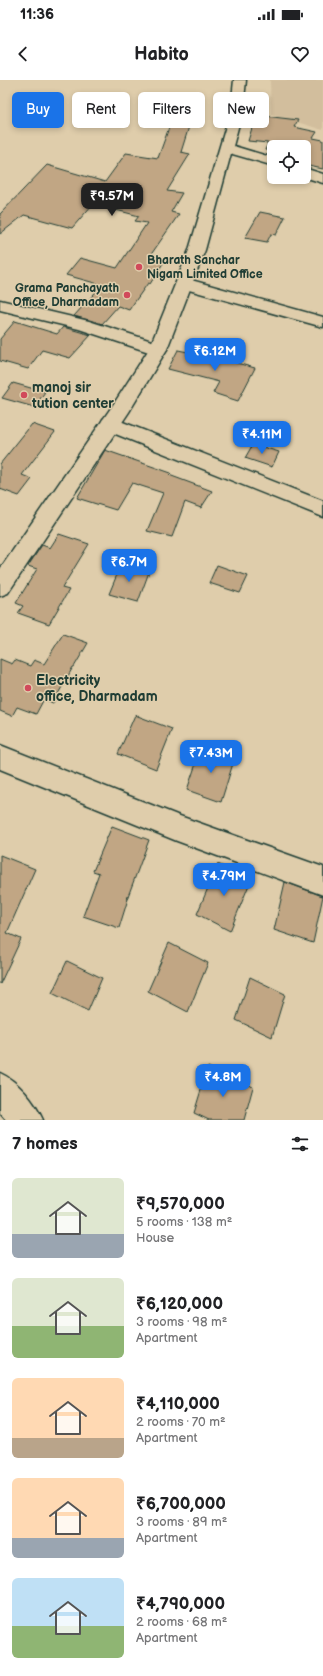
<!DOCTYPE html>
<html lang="en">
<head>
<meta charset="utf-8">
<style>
  body { margin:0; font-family:"Balsamiq Sans",sans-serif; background:#f2f2f2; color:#202124; height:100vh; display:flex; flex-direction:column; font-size:15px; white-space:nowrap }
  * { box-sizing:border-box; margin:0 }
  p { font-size:13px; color:#757577 }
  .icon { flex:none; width:22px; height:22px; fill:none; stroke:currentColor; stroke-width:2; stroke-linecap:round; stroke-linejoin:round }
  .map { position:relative; height:1040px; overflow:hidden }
  .panel { display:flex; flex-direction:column; background:#fff; flex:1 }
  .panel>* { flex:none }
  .guide { position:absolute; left:12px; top:12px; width:299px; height:36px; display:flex; gap:8px }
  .tools { position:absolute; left:267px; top:60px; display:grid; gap:8px }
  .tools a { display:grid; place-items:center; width:44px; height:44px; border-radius:6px; background:#fff; box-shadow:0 2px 6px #0003; font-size:20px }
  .price { position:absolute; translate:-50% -34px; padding:0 9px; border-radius:8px; background:#1a73e8; color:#fff; font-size:13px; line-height:26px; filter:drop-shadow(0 1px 2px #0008) }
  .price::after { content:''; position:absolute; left:50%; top:24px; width:12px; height:9px; margin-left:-6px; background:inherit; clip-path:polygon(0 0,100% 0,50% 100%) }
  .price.active { background:#222; color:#fff }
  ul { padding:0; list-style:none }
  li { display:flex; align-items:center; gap:12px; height:100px; padding:0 12px }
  li span { display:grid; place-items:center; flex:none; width:112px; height:80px; border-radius:6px; color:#555 }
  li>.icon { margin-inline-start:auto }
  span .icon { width:48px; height:48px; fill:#fffc; stroke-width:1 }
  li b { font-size:17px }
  h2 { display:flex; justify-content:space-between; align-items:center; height:48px; padding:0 12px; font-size:17px }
  .chip { padding:0 14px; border-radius:6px; background:#fff; box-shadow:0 2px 6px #0003; font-size:14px; line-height:36px }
  .chip.active { background:#1a73e8; color:#fff }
  .status { display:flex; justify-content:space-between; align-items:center; height:28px; padding:0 20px; background:#fff; direction:ltr }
  .status svg { height:11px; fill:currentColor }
  header { display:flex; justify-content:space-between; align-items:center; height:52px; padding:0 12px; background:#fff; font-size:18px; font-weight:700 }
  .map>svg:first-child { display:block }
  .built { fill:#d2be9d }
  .building { fill:#c1a684; stroke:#1f3d34 }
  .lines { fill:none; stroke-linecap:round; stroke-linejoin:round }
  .minor-casing { stroke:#1f3d34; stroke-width:3 }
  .major-casing { stroke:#1f3d34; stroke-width:3 }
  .minor { fill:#dfcdab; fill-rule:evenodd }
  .major { fill:#dfcdab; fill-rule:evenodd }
  .poi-dot { fill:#d1495b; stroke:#dfcdab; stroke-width:1.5 }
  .labels { text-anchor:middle; stroke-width:3; stroke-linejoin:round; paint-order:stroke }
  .far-poi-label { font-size:12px; font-weight:bold; fill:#1f3d34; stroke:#dfcdab; text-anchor:start }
  .poi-label { font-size:14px; font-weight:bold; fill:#1f3d34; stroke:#dfcdab; text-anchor:start }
</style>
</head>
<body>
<div class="status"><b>11:36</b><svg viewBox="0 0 49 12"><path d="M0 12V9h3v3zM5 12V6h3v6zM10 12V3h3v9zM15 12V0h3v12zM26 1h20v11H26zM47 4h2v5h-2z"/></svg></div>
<header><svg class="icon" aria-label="back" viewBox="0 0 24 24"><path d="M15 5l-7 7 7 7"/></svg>Habito<svg class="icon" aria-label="heart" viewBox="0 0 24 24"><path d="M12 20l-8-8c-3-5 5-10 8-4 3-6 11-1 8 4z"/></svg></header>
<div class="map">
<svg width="323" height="1040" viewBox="0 0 323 1040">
  <rect width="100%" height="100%" fill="#dfcdab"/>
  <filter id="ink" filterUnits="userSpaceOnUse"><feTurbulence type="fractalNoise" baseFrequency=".025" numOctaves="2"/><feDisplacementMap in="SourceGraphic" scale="8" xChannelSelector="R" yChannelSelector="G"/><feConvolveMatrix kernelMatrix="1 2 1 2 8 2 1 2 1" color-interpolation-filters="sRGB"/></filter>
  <g filter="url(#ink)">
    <path class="built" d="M270,0H323V50L271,34Z"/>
    <path class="building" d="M256,35L298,40L294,47L317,52L313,58L323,60V89L304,85V67H274V72L265,70L268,63L248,61Z
      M172,39L191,40L181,72L190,74L167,111L182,113L171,132L179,134L150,176L165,180L150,204L148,203L129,230L118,226L102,244L74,236L102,205L66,195L80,178L117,188L147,143L135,141L139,136L93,124L72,148L24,135L0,154V134L47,85L105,102L126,73L158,78Z
      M260,132L285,137L276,155L271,154L267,162L245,158Z
      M15,241L57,254L63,247L91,255L70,278L42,270L28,289L0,281V259Z
      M178,270L218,278L255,288L238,321L213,313L219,302L168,289Z
      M13,303L45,312L34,327L2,318Z
      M32,344L55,352L22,395L32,399L19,416L0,409V384Z
      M253,364L279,372L272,387L245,378Z
      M105,370L171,393L169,395L212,411L201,428L185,422L172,457L147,451L163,413L132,403L116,430L77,418Z
      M59,454L89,464L62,508L69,510L49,544L18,533L23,526L16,523L37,489L28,486L42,465L50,468Z
      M121,485L149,492L138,522L109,514Z
      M217,485L248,496L240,513L209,503Z
      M63,554L88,563L74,587H73L53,623L44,619L36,634L17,627L12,636L0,631V579L12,584L15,580L30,586L34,580L44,584Z
      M135,635L172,649L156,689L118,674Z
      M202,666L235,677L221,722L187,710Z
      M112,746L149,760L127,819H128L119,848L83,836L99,793L93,791Z
      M0,775L35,789L7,853L21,859L0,904Z
      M218,784L251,800L230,851L197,834Z
      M285,802L323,816L313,863L274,850Z
      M169,863L208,883L188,932L148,911Z
      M67,881L102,898L88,931L52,913Z
      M250,897L285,914L272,957L236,940Z
      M208,987L253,1007L244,1040H209L194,1033Z"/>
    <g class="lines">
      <g class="minor-casing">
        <path id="minor" d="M227,64L274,78V86L222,71L220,68L222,65Z
          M304,88L323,94V103L304,97Z
          M184,198L323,237V247L178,207L176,203L178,199Z
          M0,220L89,241L164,265L167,269L164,273L158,275L79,249L0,230Z
          M110,337L323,421V437L103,349L101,344L103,339Z
          M0,665L177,735L323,787V815L177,761L0,689Z
          M0,993C18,1001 35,1022 43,1040H6L0,1033Z"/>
      </g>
      <g class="major-casing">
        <path id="major" d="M234,0H246L243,29L205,170L167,269L129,332L8,513L0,516V489L115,322L149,269L189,170L231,29Z"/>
      </g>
      <use href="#minor" class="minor"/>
      <use href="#major" class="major"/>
    </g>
  </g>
  <g class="poi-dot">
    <circle cx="139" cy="187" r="4"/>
    <circle cx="127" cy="215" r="4"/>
    <circle cx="24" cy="315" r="4"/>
    <circle cx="28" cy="608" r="4"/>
  </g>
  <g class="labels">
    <g class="far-poi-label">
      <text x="147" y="184">Bharath Sanchar<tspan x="147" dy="14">Nigam Limited Office</tspan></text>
      <text x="119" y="212" text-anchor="end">Grama Panchayath<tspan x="119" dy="14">Office, Dharmadam</tspan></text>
    </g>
    <g class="poi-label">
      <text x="32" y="312">manoj sir<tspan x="32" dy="16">tution center</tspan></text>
      <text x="36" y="605">Electricity<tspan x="36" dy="16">office, Dharmadam</tspan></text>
    </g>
  </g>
</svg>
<div class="tools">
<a><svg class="icon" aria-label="locate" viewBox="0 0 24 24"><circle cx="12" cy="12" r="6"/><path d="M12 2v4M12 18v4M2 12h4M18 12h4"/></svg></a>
</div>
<b class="price active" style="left:112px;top:137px">₹9.57M</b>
<b class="price" style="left:215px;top:292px">₹6.12M</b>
<b class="price" style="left:262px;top:375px">₹4.11M</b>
<b class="price" style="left:129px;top:503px">₹6.7M</b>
<b class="price" style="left:211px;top:694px">₹7.43M</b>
<b class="price" style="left:224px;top:817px">₹4.79M</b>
<b class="price" style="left:223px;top:1018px">₹4.8M</b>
<div class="guide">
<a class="chip active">Buy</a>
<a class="chip">Rent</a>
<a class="chip">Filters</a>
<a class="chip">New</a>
</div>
</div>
<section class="panel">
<h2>7 homes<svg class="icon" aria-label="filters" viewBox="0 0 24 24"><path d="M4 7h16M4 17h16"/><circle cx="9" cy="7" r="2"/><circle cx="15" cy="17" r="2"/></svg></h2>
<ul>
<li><span style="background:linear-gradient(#dfe7d0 70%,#9aa5b1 0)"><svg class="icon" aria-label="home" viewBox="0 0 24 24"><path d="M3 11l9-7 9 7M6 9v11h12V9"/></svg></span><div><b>₹9,570,000</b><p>5 rooms · 138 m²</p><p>House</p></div></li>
<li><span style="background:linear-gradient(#dfe7d0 60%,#8fb573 0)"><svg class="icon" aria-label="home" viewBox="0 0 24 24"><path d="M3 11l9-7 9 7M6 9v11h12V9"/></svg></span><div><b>₹6,120,000</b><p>3 rooms · 98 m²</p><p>Apartment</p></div></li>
<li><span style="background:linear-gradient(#ffd9b3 75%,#b9a48a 0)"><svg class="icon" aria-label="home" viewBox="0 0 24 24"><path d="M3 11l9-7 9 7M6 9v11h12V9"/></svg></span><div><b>₹4,110,000</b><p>2 rooms · 70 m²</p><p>Apartment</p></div></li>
<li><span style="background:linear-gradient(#ffd9b3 75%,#9aa5b1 0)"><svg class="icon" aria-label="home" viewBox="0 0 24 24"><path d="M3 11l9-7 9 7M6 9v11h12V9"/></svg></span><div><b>₹6,700,000</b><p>3 rooms · 89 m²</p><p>Apartment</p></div></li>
<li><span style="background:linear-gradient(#bfe0f5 60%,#8fb573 0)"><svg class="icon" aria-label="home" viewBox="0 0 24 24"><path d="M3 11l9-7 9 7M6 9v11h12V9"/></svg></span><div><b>₹4,790,000</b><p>2 rooms · 68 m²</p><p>Apartment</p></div></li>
</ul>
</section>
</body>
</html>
